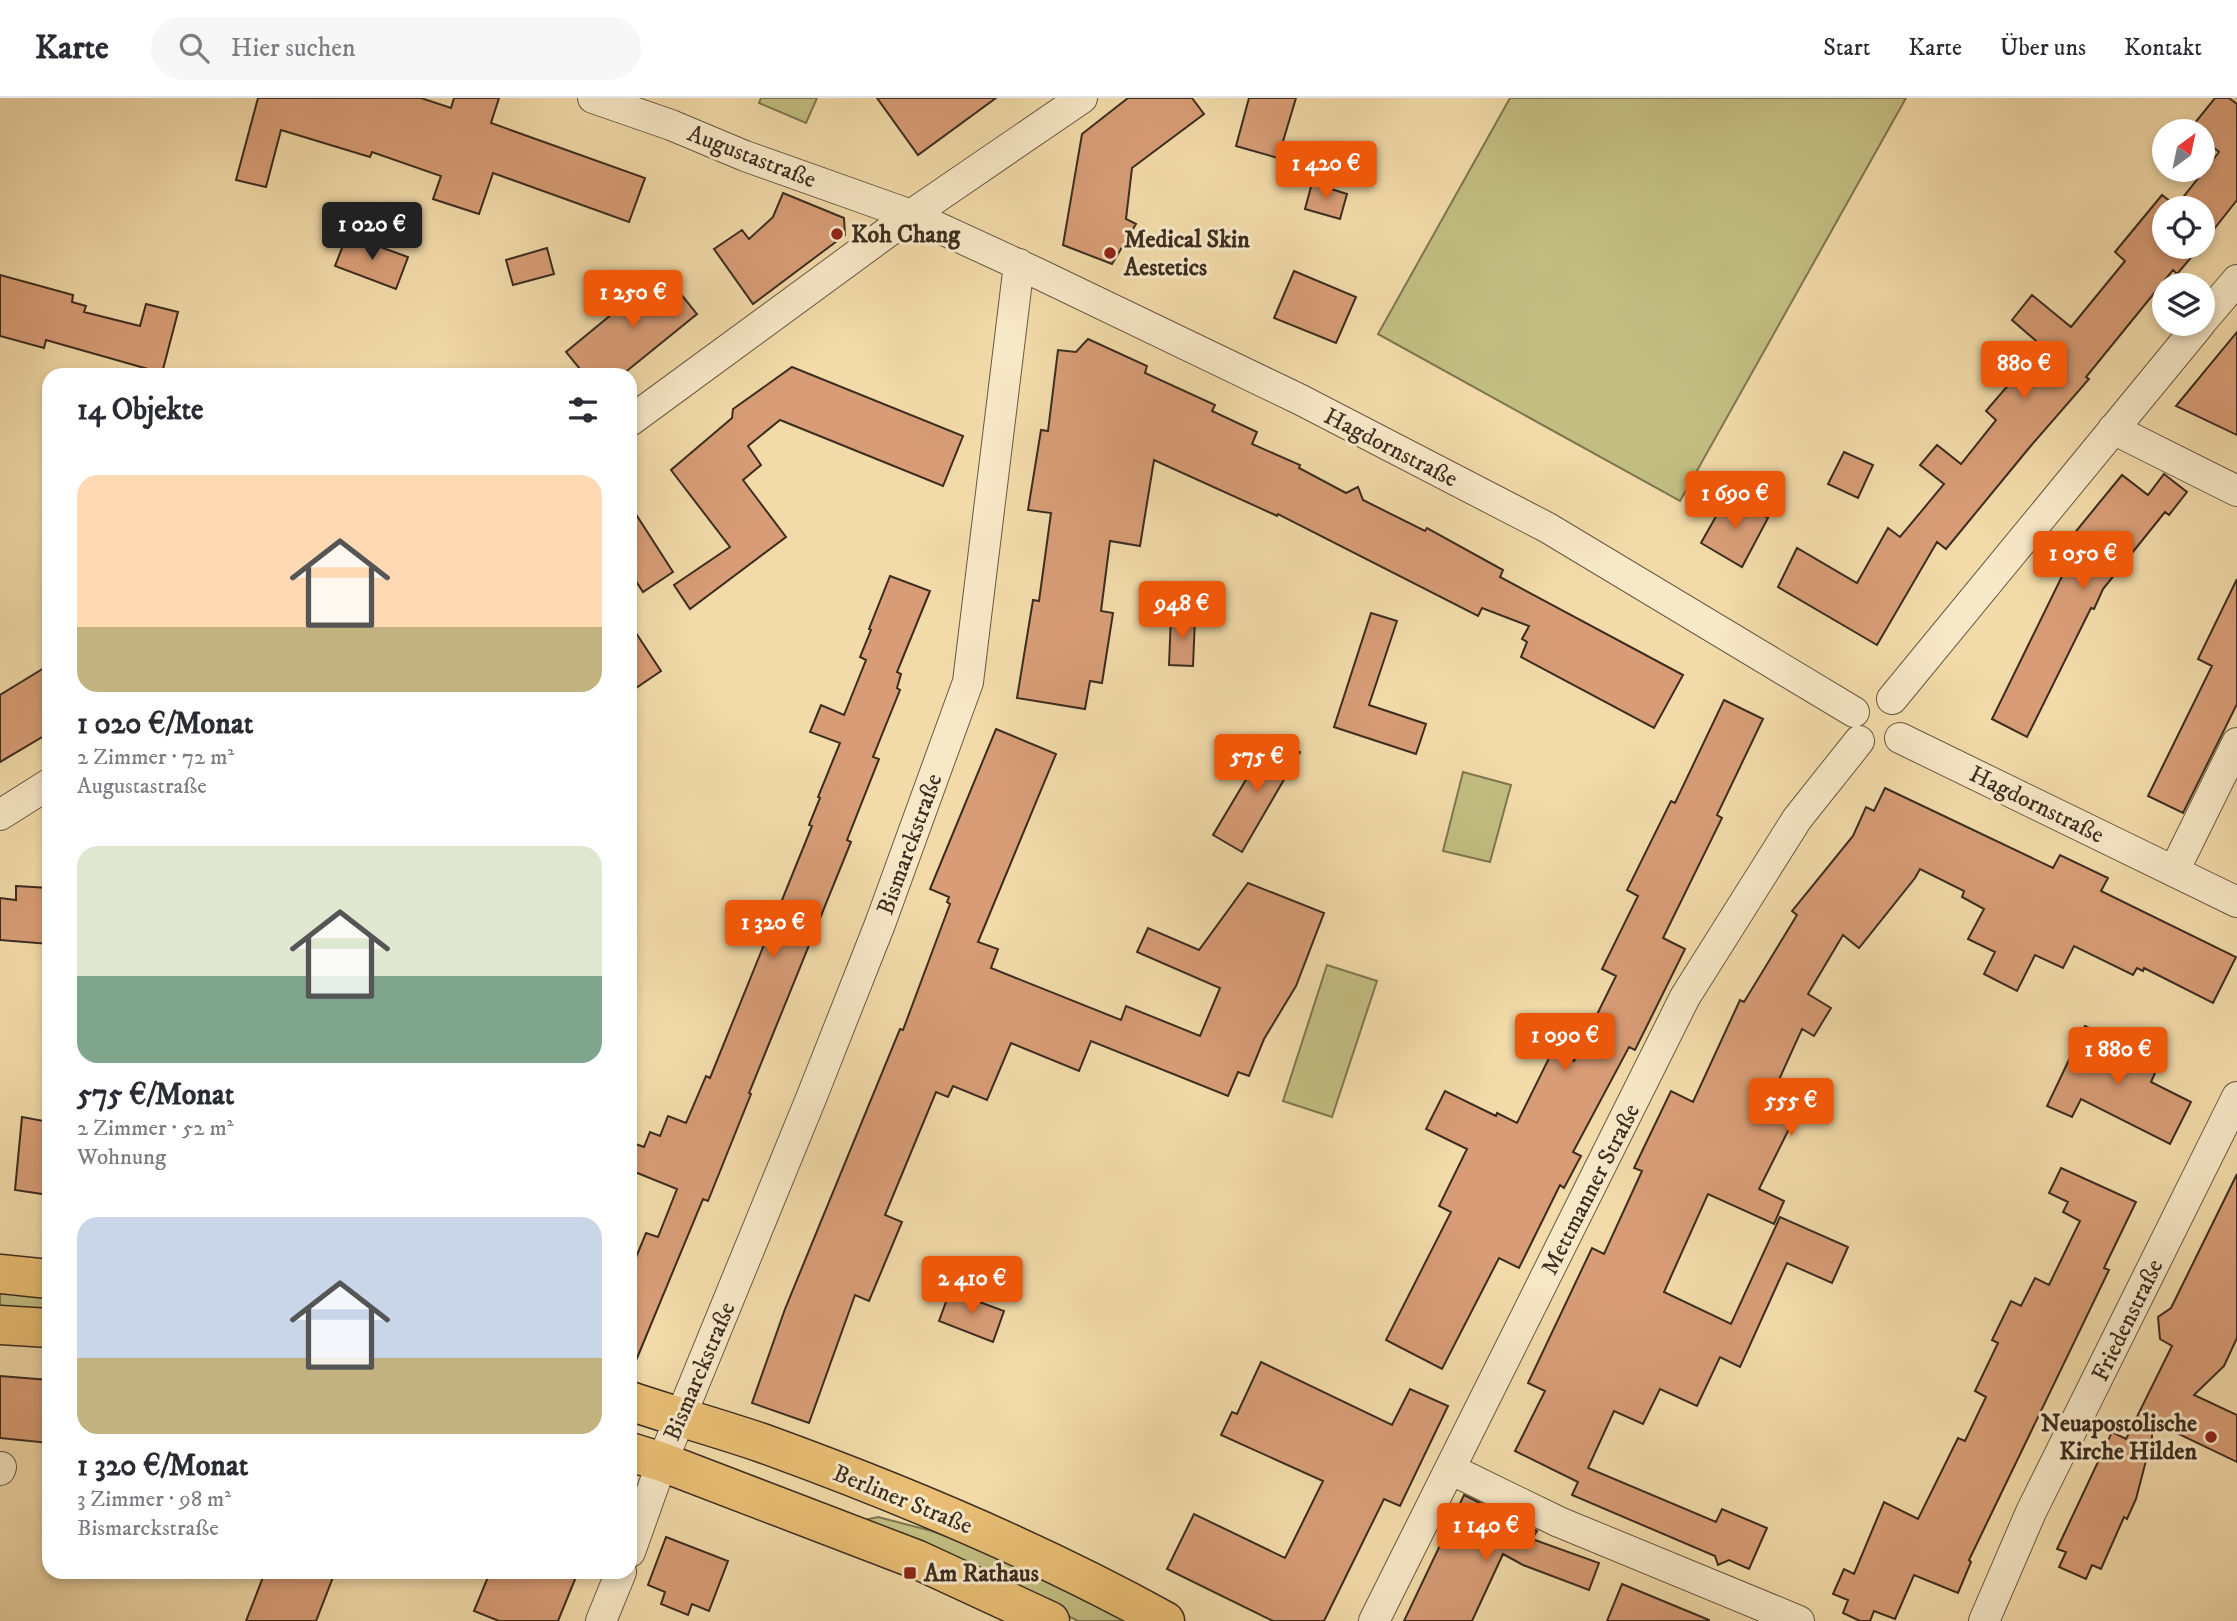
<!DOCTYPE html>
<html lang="de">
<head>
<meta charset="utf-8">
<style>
  body { margin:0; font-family:"IM FELL DW Pica",serif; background:#f7f7f7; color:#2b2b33; height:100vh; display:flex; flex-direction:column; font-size:26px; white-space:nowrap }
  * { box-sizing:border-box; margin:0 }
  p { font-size:23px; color:#7c7c81 }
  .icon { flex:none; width:38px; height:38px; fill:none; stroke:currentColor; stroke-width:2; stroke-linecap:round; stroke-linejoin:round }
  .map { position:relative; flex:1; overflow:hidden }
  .panel { position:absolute; left:42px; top:270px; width:595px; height:1211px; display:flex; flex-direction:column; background:#fff; border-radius:21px; box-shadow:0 4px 10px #0003 }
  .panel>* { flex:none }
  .needle { width:46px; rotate:33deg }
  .buttons { position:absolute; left:2152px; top:21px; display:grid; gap:14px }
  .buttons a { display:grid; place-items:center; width:63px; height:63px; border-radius:50%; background:#fff; box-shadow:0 4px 10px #0003; font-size:35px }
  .price { position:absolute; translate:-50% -60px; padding:0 16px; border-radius:7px; background:#ea580c; color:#fff; font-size:23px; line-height:46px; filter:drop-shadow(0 2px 4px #0008) }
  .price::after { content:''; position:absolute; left:50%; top:42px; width:21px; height:16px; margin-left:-10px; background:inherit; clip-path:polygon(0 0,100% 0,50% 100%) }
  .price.current { background:#222; color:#fff }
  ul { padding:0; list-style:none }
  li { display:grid; align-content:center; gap:14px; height:371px; padding:0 35px }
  li span { display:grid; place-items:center; height:217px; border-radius:21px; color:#555 }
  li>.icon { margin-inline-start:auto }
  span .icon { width:126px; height:126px; fill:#fffc; stroke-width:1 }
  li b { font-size:30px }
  h2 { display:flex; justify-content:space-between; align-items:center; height:84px; padding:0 35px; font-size:30px }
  header { display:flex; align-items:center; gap:42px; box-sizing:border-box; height:98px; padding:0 35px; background:#fff; border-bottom:2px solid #e1e1e2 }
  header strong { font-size:33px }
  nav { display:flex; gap:38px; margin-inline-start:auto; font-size:24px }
  .search { width:490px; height:63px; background:#f7f7f7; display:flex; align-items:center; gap:18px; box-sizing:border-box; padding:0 24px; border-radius:38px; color:#7c7c81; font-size:26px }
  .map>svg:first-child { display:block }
  .green { fill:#c2be82; stroke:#7e7651; stroke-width:2 }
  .building { fill:#d89d76; stroke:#3b2d20; stroke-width:2 }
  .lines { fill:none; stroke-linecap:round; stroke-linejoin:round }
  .street-casing { stroke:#695842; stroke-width:32 }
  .primary-casing { stroke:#3b2d20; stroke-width:41 }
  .street { stroke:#f7e8c7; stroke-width:30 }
  .primary { stroke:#e9be74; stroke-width:38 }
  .poi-dot { fill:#8f2418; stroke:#f7e8c7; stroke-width:2.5 }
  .labels { text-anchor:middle; stroke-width:6; stroke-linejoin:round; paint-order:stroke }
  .street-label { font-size:24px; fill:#3b2d20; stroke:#f7e8c7 }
  .poi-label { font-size:24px; font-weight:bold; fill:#3b2d20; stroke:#f7e8c7; text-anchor:start }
</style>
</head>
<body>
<header>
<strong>Karte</strong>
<div class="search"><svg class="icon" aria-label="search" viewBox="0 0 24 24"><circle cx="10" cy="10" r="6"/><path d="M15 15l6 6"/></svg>Hier suchen</div>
<nav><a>Start</a><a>Karte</a><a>Über uns</a><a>Kontakt</a></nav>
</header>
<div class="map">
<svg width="2237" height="1523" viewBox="0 0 2237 1523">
  <rect width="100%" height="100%" fill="#f2dba9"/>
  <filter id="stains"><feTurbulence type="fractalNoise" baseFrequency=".00286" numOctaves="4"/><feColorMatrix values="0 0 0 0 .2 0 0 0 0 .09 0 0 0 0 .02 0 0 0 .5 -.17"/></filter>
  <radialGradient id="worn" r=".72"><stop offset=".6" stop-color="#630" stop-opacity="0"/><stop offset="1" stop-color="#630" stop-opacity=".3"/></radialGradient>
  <path class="green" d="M761,0H817L806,25L759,5Z
    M1510,0H1906L1680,403L1378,236Z
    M1463,674L1511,687L1490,764L1443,753Z
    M1327,867L1377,883L1332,1019L1283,1003Z
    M0,1190L49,1193V1217L0,1211Z
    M878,1419L932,1433L1016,1464L1130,1523H1078L988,1477L864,1422Z"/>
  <path class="building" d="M258,0H421L451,10L454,0H499L491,25L645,80L629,124L493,75L479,116L433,101L441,78L372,54L370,59L281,32L266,89L236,82Z
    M877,0H996L918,57Z
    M1128,0H1192L1204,16L1132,70L1126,121L1136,126L1112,166L1063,147L1082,36Z
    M1249,0H1296L1278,60L1236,48Z
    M2215,0H2229L2237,6V102L2203,145V110H2165V149H2200L2177,176L2173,172L2086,279L2089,281L2029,350L1946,451L1937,444L1877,547L1778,489L1797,450L1857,485L1888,430L1900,439L1944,386L1920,367L1937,347L1961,366L1996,322L1986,313L2042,248L2012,222L2032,197L2071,229L2125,163L2115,154L2162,97L2176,108L2219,54L2203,41V33L2190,31Z
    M1312,85L1347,96L1340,121L1305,111Z
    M783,95L844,120L845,137L753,206L714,151L742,132L749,141L773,119Z
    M347,137L408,159L396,191L335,168Z
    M547,150L554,176L513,187L506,162Z
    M1294,173L1356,199L1336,245L1274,220Z
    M663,174L697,216L623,276H584L566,254Z
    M0,177L73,197L72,204L86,208L84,214L140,228L146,206L178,214L162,275L46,242L44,250L0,238Z
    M2237,234V337L2176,308Z
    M1088,241L1147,268L1145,275L1215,307L1212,313L1257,334L1252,346L1300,367L1299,370L1346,395L1358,389L1363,402L1425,433L1427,430L1503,472L1500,479L1683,577L1654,630L1521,559L1527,544L1522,541L1529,528L1482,510L1478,518L1278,416L1277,418L1273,416L1154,362L1140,448L1110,443L1101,513L1113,515L1102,585L1090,583L1085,611L1017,600L1033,502L1039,503L1051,415L1028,412L1041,332L1048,333L1058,252L1076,254Z
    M792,269L963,338L943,388L780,322L748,348L761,367L743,382L786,439L690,511L674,487L730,449L671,372L732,320L733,311Z
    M1844,354L1873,367L1858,400L1828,386Z
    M2164,376L2187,394L2169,417L2165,414L2103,491L2094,511L2091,510L2027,639L1992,621L2069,464L2068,443L2122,377L2148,397Z
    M1728,397L1768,420L1742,469L1701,445Z
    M630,407L673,474L643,494L630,474Z
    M890,478L930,493L897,574L901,576L897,590L900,592L873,659L879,661L847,742L851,744L749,995L751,996L708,1103L703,1101L630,1277V1174L646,1135L658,1139L677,1091L630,1072V1044L644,1049L650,1034L660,1038L668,1018L686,1025L706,978L710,980L812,728L809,727L820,700L818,699L840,645L810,634L821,607L844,617L866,562L860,559L871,532L869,531Z
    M2237,481V606L2183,715L2148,698L2212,568L2198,561Z
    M1371,515L1397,523L1369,607L1426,626L1416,656L1334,629Z
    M1171,518L1195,520L1193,568L1169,567Z
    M630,526L661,573L630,594Z
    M49,567V635L0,664V597Z
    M1724,602L1763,621L1717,717L1722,720L1663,840L1685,851L1635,952L1629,949L1573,1054L1581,1058L1564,1090L1560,1087L1519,1170L1499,1160L1442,1271L1386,1242L1451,1114L1439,1108L1467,1051L1426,1031L1445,993L1496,1018L1497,1015L1517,1025L1553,952L1574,963L1616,878L1602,871L1638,798L1627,792L1671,703L1675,705Z
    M996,631L1056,656L978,844L998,851L991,870L1121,922L1126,908L1200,938L1220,890L1137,854L1148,830L1199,852L1248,785L1324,815L1296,888L1264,941L1249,978L1238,974L1228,998L1091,943L1079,973L1011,945L987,1002L953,988L948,999L936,994L885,1117L902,1124L869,1203L855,1197L809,1325L752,1305L785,1211L900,931L903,932L950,806L947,804L949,799L930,791Z
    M1272,638L1300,654L1242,754L1213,737Z
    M1885,690L2053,770L2060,757L2108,780L2101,793L2236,859L2213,905L2144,870L2143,873L2137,870L2133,877L2074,848L2063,870L2035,857L2017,893L1984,876L1995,854L1968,841L1984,811L1962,799L1964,793L1920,771L1915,780L1859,850L1843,837L1808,896L1831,910L1814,938L1802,931L1767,1008L1794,1021L1759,1091L1784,1103L1774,1126L1708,1096L1664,1194L1731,1226L1780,1119L1848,1149L1832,1185L1787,1165L1740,1269L1720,1259L1697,1308L1660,1291L1643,1326L1614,1313L1588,1370L1716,1424L1722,1411L1767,1430L1749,1471L1729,1462L1718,1467L1715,1458L1572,1397L1578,1384L1515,1353L1545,1293L1528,1285L1592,1150L1604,1156L1642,1073L1634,1070L1671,993L1693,1004L1740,902L1744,904L1797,817L1792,813L1853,738L1866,709L1874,713Z
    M16,788L49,790V846L0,842V800L16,802Z
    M2085,928L2159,966L2151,984L2191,1004L2170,1046L2081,1001L2072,1019L2047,1008Z
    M22,1019L49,1024V1097L15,1092Z
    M2061,1070L2136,1104L2104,1170L2109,1172L1969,1462L1971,1464L1958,1495L1914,1477L1895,1521L1874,1513L1870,1523H1860L1843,1515L1848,1502L1833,1496L1844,1471L1854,1476L1884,1404L1918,1421L1958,1340L1965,1343L1986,1299L1975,1293L1998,1245L1992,1242L2011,1203L2021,1208L2035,1180L2049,1187L2080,1123L2063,1114L2068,1104L2049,1095Z
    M2237,1076V1240L2224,1268L2194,1297L2237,1317V1364L2152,1323V1355H2148L2136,1401L2127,1421L2124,1419L2101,1471L2092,1467L2086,1481L2059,1469L2066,1454L2057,1451L2112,1334L2126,1341L2172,1248L2160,1241L2158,1219L2171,1210Z
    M950,1193L1004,1213L993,1244L939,1223Z
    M1261,1264L1392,1327L1410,1291L1448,1308L1400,1408L1384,1401L1324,1523H1273L1167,1471L1194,1416L1285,1460L1323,1383L1221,1337L1232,1314L1237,1316Z
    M0,1278L49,1282V1345L0,1340Z
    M1464,1397L1537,1433L1532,1441L1599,1465L1589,1492L1523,1467L1503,1456L1472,1523H1404Z
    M666,1439L728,1463L709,1513L692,1506L688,1517L661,1506L665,1494L648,1487Z
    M265,1474H335L316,1523H246Z
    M490,1474H578L558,1523H499L474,1513Z
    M1622,1486L1709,1522V1523H1607Z"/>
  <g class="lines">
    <g class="street-casing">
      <path id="street" d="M593,0L671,27L745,58L911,117L1039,176L1301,302L1548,430L1854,614
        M2203,222L2237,182
        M630,323L911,117L1082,0
        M2113,331L2237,393
        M1892,601L2200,226
        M1900,640L2237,804
        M0,717L49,686
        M2174,773L2237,645
        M1450,1371L1559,1424L1799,1523
        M0,1372L1,1369
        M630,1454L662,1364L812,998L880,826L968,584L1019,166
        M601,1523L621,1474
        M1374,1523L1685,899L1797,721L1859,643
        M1984,1523L2031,1414L2237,999"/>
    </g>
    <g class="primary-casing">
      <path id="primary" d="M0,1176L49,1181
        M0,1227L49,1230
        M630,1303C674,1318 718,1330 762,1345C900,1395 1037,1452 1165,1523
        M630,1354L662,1364L918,1462L1050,1523"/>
    </g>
    <use href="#street" class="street"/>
    <use href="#primary" class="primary"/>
  </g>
  <g class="poi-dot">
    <circle cx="837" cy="136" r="7"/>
    <circle cx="1110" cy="155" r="7"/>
    <circle cx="2211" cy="1339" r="7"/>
    <rect x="903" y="1468" width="14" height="14" rx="3.5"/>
  </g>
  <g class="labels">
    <g class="street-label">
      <text transform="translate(752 58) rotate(21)" y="8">Augustastraße</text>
      <text transform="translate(1391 349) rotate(27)" y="8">Hagdornstraße</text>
      <text transform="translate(2037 706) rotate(26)" y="8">Hagdornstraße</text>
      <text transform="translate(909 746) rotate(-70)" y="8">Bismarckstraße</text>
      <text transform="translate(1590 1091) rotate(-63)" y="8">Mettmanner Straße</text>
      <text transform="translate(2127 1222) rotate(-64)" y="8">Friedenstraße</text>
      <text transform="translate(699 1273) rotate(-67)" y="8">Bismarckstraße</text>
      <text transform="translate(903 1401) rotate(22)" y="8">Berliner Straße</text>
    </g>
    <g class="poi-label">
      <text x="851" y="144">Koh Chang</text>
      <text x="1124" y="149">Medical Skin<tspan x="1124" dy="28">Aestetics</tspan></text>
      <text x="2197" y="1333" text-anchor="end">Neuapostolische<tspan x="2197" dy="28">Kirche Hilden</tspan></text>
      <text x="924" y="1483">Am Rathaus</text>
    </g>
  </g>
  <rect width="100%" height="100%" filter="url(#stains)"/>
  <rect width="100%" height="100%" fill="url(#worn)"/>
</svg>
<div class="buttons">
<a><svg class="needle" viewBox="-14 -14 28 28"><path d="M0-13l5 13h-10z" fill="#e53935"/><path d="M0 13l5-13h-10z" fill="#7c7c81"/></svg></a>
<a><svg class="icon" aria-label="locate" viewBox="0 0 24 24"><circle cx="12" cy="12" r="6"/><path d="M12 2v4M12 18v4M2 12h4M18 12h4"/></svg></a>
<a><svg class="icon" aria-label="layers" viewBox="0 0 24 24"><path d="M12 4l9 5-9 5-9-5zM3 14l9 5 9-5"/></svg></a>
</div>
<b class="price" style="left:1326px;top:103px">1 420 €</b>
<b class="price current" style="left:372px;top:164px">1 020 €</b>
<b class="price" style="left:633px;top:232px">1 250 €</b>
<b class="price" style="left:2024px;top:303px">880 €</b>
<b class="price" style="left:1735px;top:433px">1 690 €</b>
<b class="price" style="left:2083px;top:493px">1 050 €</b>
<b class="price" style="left:1182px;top:543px">948 €</b>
<b class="price" style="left:1257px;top:696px">575 €</b>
<b class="price" style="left:773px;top:862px">1 320 €</b>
<b class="price" style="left:1565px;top:975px">1 090 €</b>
<b class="price" style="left:2118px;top:989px">1 880 €</b>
<b class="price" style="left:1791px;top:1040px">555 €</b>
<b class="price" style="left:972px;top:1218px">2 410 €</b>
<b class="price" style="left:1486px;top:1465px">1 140 €</b>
<section class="panel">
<h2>14 Objekte<svg class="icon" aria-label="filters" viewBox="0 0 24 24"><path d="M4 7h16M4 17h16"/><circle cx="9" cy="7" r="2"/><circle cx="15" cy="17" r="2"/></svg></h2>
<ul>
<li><span style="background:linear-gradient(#ffd9b3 70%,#c2b280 0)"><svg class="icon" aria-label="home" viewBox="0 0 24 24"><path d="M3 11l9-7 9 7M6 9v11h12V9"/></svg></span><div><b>1 020 €/Monat</b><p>2 Zimmer · 72 m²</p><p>Augustastraße</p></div></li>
<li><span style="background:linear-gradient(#dfe7d0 60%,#7fa58c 0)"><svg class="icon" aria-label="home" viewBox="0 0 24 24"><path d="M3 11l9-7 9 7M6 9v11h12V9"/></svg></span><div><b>575 €/Monat</b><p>2 Zimmer · 52 m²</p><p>Wohnung</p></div></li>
<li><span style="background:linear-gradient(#c9d6e8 65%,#c2b280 0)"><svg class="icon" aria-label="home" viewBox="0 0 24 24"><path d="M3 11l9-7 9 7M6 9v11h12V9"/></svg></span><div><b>1 320 €/Monat</b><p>3 Zimmer · 98 m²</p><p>Bismarckstraße</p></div></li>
</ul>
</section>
</div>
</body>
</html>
